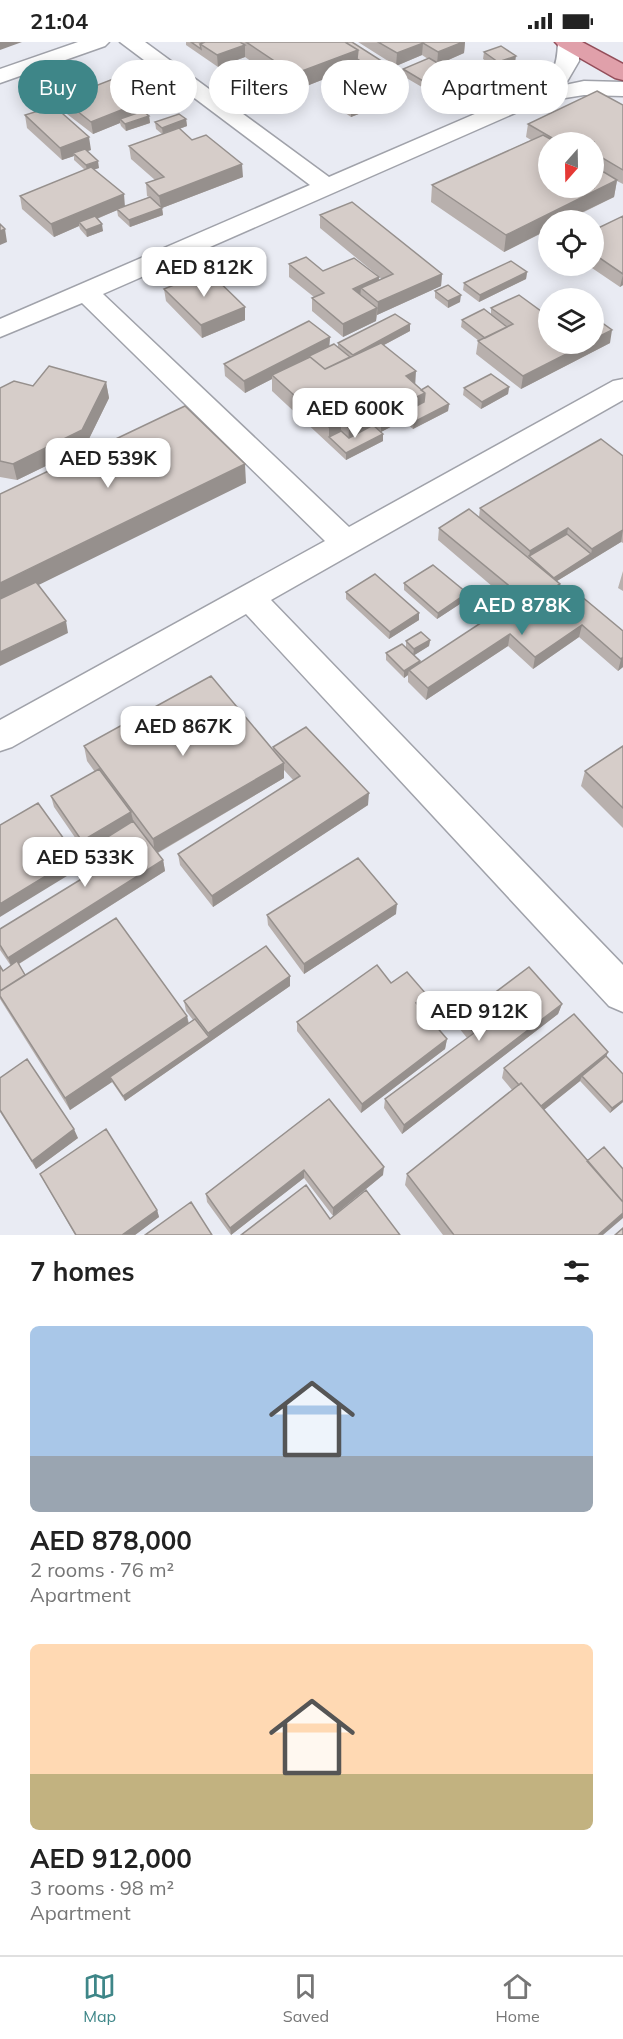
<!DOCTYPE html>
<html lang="en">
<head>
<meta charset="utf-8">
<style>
  body { margin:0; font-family:Mulish,sans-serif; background:#f2f2f2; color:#222; height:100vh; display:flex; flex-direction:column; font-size:22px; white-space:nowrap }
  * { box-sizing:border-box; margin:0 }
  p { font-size:20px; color:#767676 }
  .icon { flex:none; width:33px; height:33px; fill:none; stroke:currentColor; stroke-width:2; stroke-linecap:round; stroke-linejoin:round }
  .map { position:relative; height:1193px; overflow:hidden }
  .side { display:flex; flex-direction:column; background:#fff; flex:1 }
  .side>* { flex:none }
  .guide { position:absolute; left:18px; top:18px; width:588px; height:54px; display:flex; gap:12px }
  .needle { width:39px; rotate:200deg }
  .fabs { position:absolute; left:538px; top:90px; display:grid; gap:12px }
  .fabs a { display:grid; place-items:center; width:66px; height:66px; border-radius:50%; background:#fff; box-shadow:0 3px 15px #0003; font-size:30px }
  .price { position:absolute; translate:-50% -51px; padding:0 14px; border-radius:12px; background:#fff; color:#222; font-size:20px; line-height:39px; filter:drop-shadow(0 2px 3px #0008) }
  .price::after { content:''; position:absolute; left:50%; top:36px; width:18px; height:14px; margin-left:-9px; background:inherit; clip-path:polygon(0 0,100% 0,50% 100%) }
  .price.active { background:#3e8688; color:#fff }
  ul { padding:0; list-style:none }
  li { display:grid; align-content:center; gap:12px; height:318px; padding:0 30px }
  li span { display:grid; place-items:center; height:186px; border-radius:9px; color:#555 }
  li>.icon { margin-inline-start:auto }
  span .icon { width:108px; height:108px; fill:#fffc; stroke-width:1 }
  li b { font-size:26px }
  h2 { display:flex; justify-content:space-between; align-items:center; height:72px; padding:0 30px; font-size:26px }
  .tag { padding:0 21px; border-radius:27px; background:#fff; box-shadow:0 3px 15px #0003; font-size:21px; line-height:54px }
  .tag.active { background:#3e8688; color:#fff }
  .status { display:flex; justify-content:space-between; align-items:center; height:42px; padding:0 30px; background:#fff; direction:ltr }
  .status svg { height:16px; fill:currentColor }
  .dock { display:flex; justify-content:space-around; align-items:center; height:84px; border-top:2px solid #e0e0e0; background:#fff; font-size:16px; color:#767676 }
  .dock a { display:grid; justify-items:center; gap:3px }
  .dock .active { color:#3e8688 }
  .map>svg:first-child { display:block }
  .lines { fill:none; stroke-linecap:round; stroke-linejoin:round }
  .minor-casing { stroke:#a0a2aa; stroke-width:3 }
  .major-casing { stroke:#934e5a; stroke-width:3 }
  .minor { fill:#fff; fill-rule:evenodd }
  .major { fill:#e0a0aa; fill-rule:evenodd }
  .wall { fill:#b8b0ad; fill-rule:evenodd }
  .shaded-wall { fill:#96908d }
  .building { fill:#d6cdc9; stroke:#96908d; stroke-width:1.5 }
</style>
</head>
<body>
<div class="status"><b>21:04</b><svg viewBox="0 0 49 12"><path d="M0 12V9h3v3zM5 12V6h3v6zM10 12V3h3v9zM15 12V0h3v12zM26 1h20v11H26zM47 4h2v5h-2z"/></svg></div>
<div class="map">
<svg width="623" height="1193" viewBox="0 0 623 1193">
  <rect width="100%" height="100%" fill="#e9ebf3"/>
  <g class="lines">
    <g class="minor-casing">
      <path id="minor" d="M78,0H109L105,4L0,41V27Z
        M120,0H145L329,135L528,49C553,34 557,28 558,0L579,1V19L565,43L584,39L623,40V54L584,53L540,60L103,252L349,485L613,339L623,337V358L271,558L623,923V970L609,964L246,572L12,705L0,709V678L325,499L82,261L0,295V277L310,143Z"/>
    </g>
    <g class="major-casing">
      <path id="major" d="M555,0H582L623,22V38L615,36L559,4Z"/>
    </g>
    <use href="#minor" class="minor"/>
    <use href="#major" class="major"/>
  </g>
  <path class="wall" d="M186,0H352L388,30L374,35L357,24L294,49L245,15L218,25L186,3Z
    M358,0H465L464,11L439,22L458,40L432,51L403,34V27L428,17L422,13L396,24Z
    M484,10L515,21L497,27L483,17Z
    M62,57L144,59L145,70L149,74L150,81L126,89L121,84L120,81L93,92L63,69Z
    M335,58L374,66L351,75L335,64Z
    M623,63V142L617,139L614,155L504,210L431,160L432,143L531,98L526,95L528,82ZM549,100H594V146Z
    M25,73L91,108L87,109L99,126L94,127L125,164L149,155L147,154L146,141L155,138L131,117L129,104L162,92L156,87L155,80L186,77L187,84L179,87L192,98L243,135L162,166L163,173L130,185L118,174L117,168L97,177L103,189L87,195L80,187L79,184L54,195L22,167L20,154L85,128L74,118V114L62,118L27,86Z
    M320,173L442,232L441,244L377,273L376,279L343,295L312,269V256L314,255L289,235V222L323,229L379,235V238L382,237L320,186Z
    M623,174V243L620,245L589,224H594V188Z
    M527,230L526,237L479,260L463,248L464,241Z
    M164,247L245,265V278L202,296L166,259Z
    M435,249L460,260L448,266L435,256Z
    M491,266L549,302L610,301L521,347L476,312L478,299H479L461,285L462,278L491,272Z
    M410,289L384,303L415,342L421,348L449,362L448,369L413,387L398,374V381L381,390L383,392V399L346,418L272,349V337L245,351L225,334L224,322L330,295L329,304L338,305V301Z
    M106,340L109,356L85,405L17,438L0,435V346Z
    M509,345L508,352L481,367L463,353L464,346Z
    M623,414V501L621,500L557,539L560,542L557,554L527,574L438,498L439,486L479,475L480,466Z
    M623,529V549L618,546Z
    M404,541L466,558L437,577L404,548Z
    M575,549L623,589V625L618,629L579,595L533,627L508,604L426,658L408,640V633L404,636L386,618V611L406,605V599L430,598L429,604L414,613L420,621L525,582Z
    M346,550L419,571V578L389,597L346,557Z
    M84,704L273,708V705L368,763L213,865L180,823L178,812L294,739L284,728V736L158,811L163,818L165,829L19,922L25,933L187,974L189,981L193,978L186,969L184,959L290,944L125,1059L112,1040L70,1068L0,957V924L3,929L11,924L0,908V887L103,824L96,815L94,805L85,810L54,765L51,754L95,730L87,719Z
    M623,704V786L581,744L585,729Z
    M396,872L304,932L268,883L267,873Z
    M391,941L427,953L426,963L420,967L447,997L445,1007L361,1071L297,989V980Z
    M562,962L558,972L402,1092L384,1066L385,1057L467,996L459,986L461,976Z
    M608,1010L606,1014L623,1060L610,1071L580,1039L544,1068L603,1193H443L405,1143L407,1132L512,1048L502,1036L504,1026Z
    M0,1036L78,1096L36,1127L0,1070Z
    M329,1057L383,1133L333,1174L304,1136L231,1193L207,1160L206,1152Z
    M40,1132L157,1168L159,1175L135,1193H75Z"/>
  <path class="shaded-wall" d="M0,0H22L0,8Z
    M463,0H465L464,11L437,23L438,10Z
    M423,1L422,13L396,24L397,11Z
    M245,3V15L218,25L217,13Z
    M358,8L357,24L294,49V32Z
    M516,14L515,21L497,27L498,20Z
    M388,23V30L374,35V28Z
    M458,33V40L432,51L433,45Z
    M144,59L145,72L120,77V81L93,92L91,80Z
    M374,59V66L351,75V68Z
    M149,74L150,81L126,89L125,82Z
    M186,77L187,84L163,93L162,86Z
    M89,95L91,108L75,113L73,111L74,114L62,118L60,106Z
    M98,119L99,126L87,130L86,123Z
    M242,122L243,135L162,166L163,173L130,185L129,178L161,166L159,154Z
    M617,138L614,155L566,178H549V187L504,210L506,193Z
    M124,152L125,165L81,183L79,180V184L54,195L51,182Z
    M102,182L103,189L87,195L86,188Z
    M5,187L7,200L0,203V189Z
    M527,230L526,237L479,260L480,253Z
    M442,232L441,244L377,273L378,260Z
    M623,232V243L620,245Z
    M379,235L378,248L361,246L360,257L353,247Z
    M461,253L460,260L448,266V259Z
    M245,265V278L202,296L201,283Z
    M377,266L376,279L343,295V282Z
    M410,282V289L352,320L353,313Z
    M612,288L610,301L521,347L523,334L586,302H594V297Z
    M330,295L329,308L272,333V337L245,351L244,339Z
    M416,329L415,346L406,334Z
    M106,340L109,356L85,405L17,438L13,422Z
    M509,345L508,352L481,367L482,360Z
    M390,349L389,366L372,374L362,363Z
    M425,351L423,367L403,371L404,361Z
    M449,362L448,369L413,387L414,380Z
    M374,374L373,390L348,403L349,386Z
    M398,374V381L381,390V383Z
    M341,379V396L329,395V385Z
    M383,392V399L346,418V411Z
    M245,422L246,441L0,562V541Z
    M568,486L566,499L529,514L528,521L530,509Z
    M623,488L621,500L552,542L554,536L591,512L592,507Z
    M560,542L557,554L527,574L530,561Z
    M467,551L466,558L437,577L438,571Z
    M419,571V578L389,597L390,590Z
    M66,579L68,591L0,624V610Z
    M582,583L579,595L533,627L535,615Z
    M510,592L508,604L426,658L428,646Z
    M430,598L429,604L413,614L414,607Z
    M623,615V625L618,629L621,617Z
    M420,619V626L409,628L408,633L404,636V629Z
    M284,721V736L155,812L153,797Z
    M369,751L368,763L213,865L212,854Z
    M131,770L134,782L85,810L82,799Z
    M77,815L80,826L0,875V862Z
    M163,818L165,829L12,926L8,916Z
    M397,862L396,872L304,932V922Z
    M290,934V944L125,1059L123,1054L209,995L208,991Z
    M427,953L426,963L414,971L416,961Z
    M562,962L558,972L402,1092L404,1083Z
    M187,974L189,986L110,1035L112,1040L70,1068L65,1056Z
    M447,997L445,1007L361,1071L362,1062Z
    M608,1010L604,1020L582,1034L580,1039L535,1075L538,1066Z
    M623,1058V1060L610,1071L612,1066Z
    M74,1087L78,1096L36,1127L32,1119Z
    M384,1125L383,1133L333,1174V1166Z
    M304,1128V1136L231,1193L230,1186Z
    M157,1168L159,1175L135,1193H122Z
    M623,1171V1176L603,1193H598Z"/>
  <path class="building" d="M191,0H205L200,2L201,7Z
    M205,0H240L245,3L217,13L200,2Z
    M246,0H345L358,8L294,32Z
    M345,0H352L388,23L374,28L357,17L358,8Z
    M378,0H463L438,10L423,1L397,11Z
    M501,4L516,14L498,20L484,10Z
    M429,16L458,33L433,45L403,27Z
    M113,37L144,59L91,80L62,57Z
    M359,48L374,59L351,68L335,58Z
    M597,49L623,63V128L594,111V100H559L528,82Z
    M54,64L89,95L60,106L25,73Z
    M143,69L149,74L125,82L120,77Z
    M179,72L186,77L162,86L155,80Z
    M179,86L192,98L206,93L242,122L159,154L146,141L164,135L129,104Z
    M543,93L556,100H549V146H594V124L617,138L506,193L432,143Z
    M85,107L98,119L86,123L73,111Z
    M91,125L124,152L51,182L20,154Z
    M150,155L162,166L129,178L117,167Z
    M352,160L442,232L378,260L361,246L393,232L320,173Z
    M95,174L102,182L86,188L79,180Z
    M623,174V232L594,212V188Z
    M0,182L5,187L0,189Z
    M306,215L323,229L354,216L379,235L353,247L377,266L343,282L312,256L324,251L289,222Z
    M511,219L527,230L480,253L464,241Z
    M208,229L245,265L201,283L164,247Z
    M448,243L461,253L448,259L435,249Z
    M519,253L549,275V302H586L523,334L478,299L513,282L491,266Z
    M484,267L507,285L485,296L462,278Z
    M395,272L410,282L353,313L338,301Z
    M594,275L612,288L594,297Z
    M309,279L330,295L244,339L224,322Z
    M381,301L416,329L406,334L425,351L404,361L390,349L362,363L374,374L349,386L341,379L329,385L272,333L310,315L325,327Z
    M334,302L350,315L325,327L310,315L305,316Z
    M49,324L106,340L82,388L13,422L0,419V346L14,339L33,344Z
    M491,332L509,345L482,360L464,346Z
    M428,344L449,362L414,380L403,371L424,360L425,351L421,348Z
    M384,361L398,374L381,383L374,376V374L369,369Z
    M185,364L245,422L0,541V452Z
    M373,383L383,392L346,411L329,395L341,389L349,396Z
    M601,397L623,414V488L592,507L568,486L530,509L480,466Z
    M469,467L560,542L530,561L439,486Z
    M567,492L591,512L554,536L529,514Z
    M433,523L467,551L438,571L404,541Z
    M375,532L419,571L390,590L346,550Z
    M36,540L66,579L0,610V557Z
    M575,549L623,589V615L621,617L582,583L535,615L510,592L428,646L409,628L505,565L525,582Z
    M421,590L430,598L414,607L406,599Z
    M402,602L420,619L404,629L386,611Z
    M211,634L284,721L153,797L84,704Z
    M306,685L369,751L212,854L178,812L300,734L273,705Z
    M623,704V766L585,729Z
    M99,727L131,770L82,799L51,754Z
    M38,761L77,815L0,862V783Z
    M133,779L163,818L8,916L0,903V887L106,822L93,804Z
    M358,816L397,862L304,922L267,873Z
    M116,876L187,974L65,1056L0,954V949Z
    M266,904L290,934L208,991L184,959Z
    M17,919L25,933L0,949V924L3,929Z
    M377,923L391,941L407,930L427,953L416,961L447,997L362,1062L297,980Z
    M529,925L562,962L404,1083L385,1057L474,991L461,976Z
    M574,972L608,1010L541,1064L521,1041L519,1043L504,1026Z
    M195,977L209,995L123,1054L110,1035Z
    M606,1014L623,1032V1058L612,1066L582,1034Z
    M27,1017L74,1087L32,1119L0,1068V1036Z
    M521,1041L623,1160V1171L598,1193H454L407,1132Z
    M329,1057L384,1125L333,1166L304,1128L230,1186L206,1152Z
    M106,1087L157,1168L122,1193H76L40,1132Z
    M604,1105L623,1127V1160L587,1119Z
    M306,1143L330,1177L366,1148L400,1193H241Z
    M191,1160L212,1193H145Z
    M623,1186V1193H615Z"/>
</svg>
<div class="fabs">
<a><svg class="needle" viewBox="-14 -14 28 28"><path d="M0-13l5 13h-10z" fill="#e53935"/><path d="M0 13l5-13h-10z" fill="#767676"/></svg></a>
<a><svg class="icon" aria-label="locate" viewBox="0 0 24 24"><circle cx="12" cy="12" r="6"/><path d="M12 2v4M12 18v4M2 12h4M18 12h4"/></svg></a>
<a><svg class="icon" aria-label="layers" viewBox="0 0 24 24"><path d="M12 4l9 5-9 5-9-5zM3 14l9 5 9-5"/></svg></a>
</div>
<b class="price" style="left:204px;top:256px">AED 812K</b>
<b class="price" style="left:355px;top:397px">AED 600K</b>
<b class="price" style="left:108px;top:447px">AED 539K</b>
<b class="price active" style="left:522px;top:594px">AED 878K</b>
<b class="price" style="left:183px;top:715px">AED 867K</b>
<b class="price" style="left:85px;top:846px">AED 533K</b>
<b class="price" style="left:479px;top:1000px">AED 912K</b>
<div class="guide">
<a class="tag active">Buy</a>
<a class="tag">Rent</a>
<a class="tag">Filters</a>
<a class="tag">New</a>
<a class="tag">Apartment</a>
</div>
</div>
<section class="side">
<h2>7 homes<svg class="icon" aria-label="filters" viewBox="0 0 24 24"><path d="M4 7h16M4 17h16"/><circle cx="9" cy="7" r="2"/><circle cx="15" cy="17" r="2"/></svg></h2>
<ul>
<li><span style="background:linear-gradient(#a9c7e8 70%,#9aa5b1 0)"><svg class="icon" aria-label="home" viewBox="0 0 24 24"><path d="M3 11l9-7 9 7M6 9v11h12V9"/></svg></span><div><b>AED 878,000</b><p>2 rooms · 76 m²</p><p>Apartment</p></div></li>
<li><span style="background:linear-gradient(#ffd9b3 70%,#c2b280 0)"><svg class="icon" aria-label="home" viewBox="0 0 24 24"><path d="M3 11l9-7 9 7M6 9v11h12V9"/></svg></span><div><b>AED 912,000</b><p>3 rooms · 98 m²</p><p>Apartment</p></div></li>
</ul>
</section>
<nav class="dock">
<a class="active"><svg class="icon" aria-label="map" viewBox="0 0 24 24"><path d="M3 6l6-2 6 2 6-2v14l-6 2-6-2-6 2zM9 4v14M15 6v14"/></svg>Map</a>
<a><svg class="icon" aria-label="saved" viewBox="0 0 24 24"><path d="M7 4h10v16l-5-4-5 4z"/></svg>Saved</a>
<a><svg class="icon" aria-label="home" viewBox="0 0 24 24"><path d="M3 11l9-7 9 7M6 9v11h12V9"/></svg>Home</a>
</nav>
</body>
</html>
